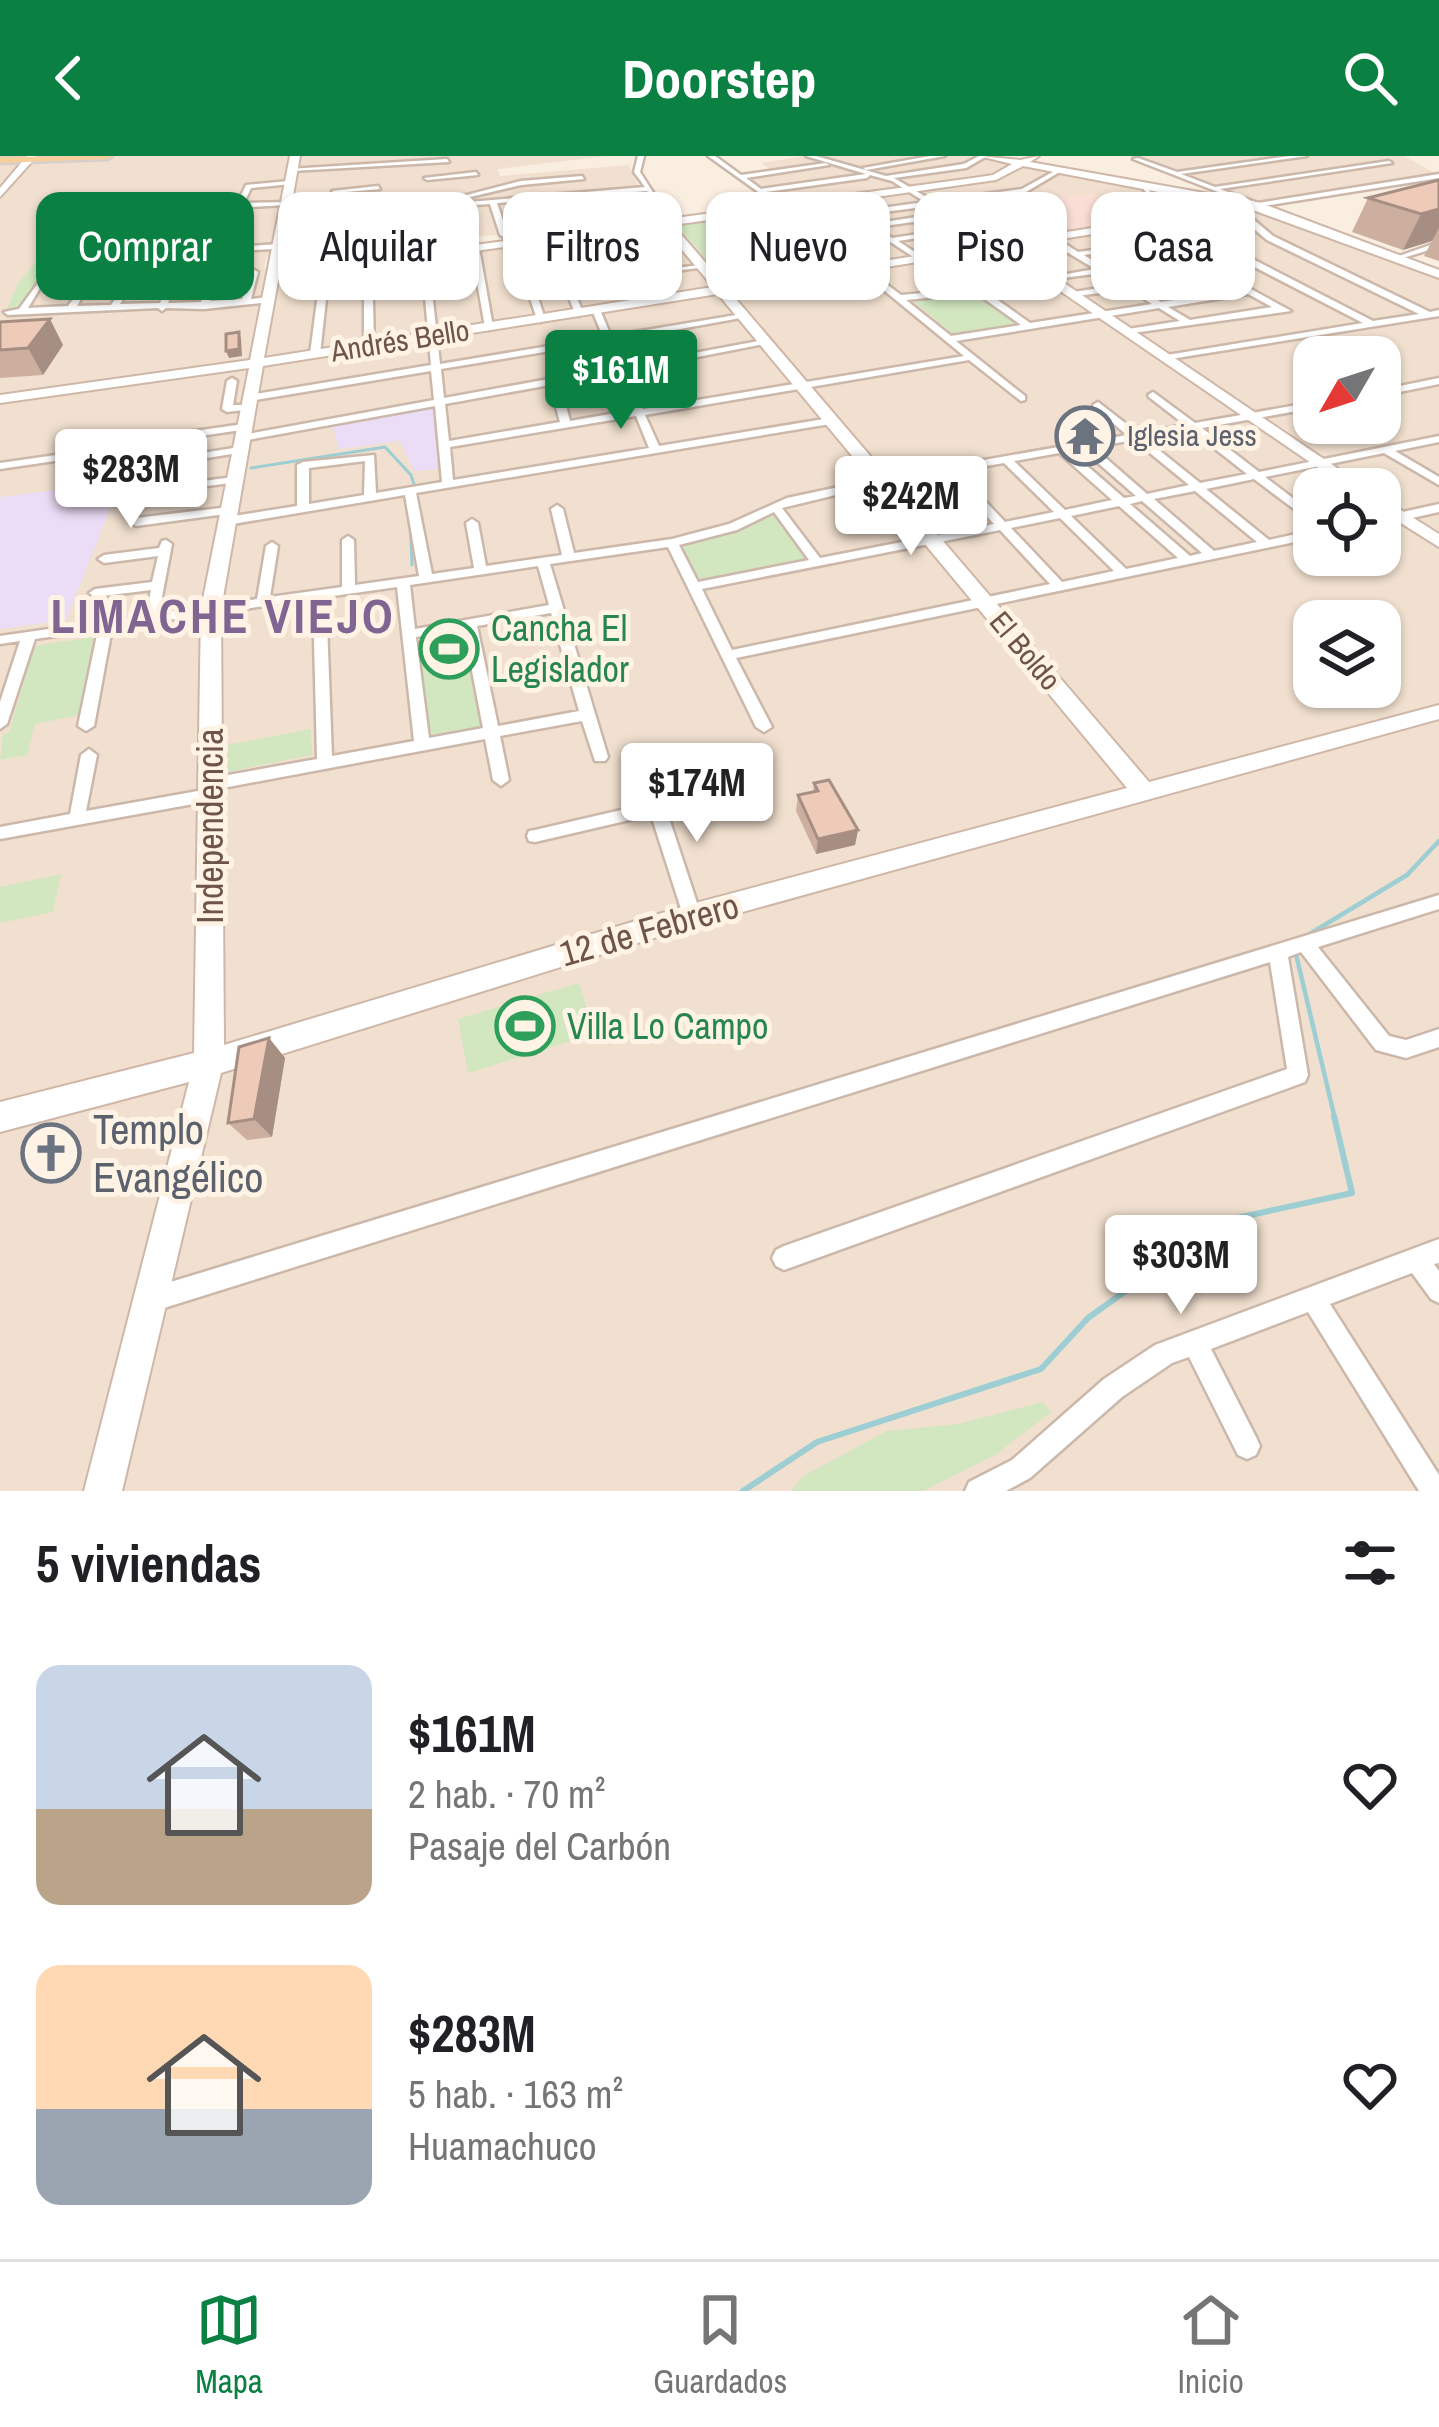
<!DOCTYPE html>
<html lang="es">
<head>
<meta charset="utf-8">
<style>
  body { margin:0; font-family:"Archivo Narrow",sans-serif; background:#f2f2f2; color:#202124; height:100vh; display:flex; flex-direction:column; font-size:45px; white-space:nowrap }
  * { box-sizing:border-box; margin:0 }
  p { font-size:39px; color:#757577 }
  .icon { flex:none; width:66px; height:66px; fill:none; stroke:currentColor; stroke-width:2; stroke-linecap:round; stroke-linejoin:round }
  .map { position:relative; height:1335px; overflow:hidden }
  .side { display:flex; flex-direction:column; background:#fff; flex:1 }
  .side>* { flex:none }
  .banner { position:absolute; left:36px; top:36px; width:1368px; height:108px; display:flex; gap:24px }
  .needle { width:78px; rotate:231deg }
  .tools { position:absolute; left:1293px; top:180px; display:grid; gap:24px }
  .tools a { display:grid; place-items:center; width:108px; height:108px; border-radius:24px; background:#fff; box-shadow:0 3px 9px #0004; font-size:60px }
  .price { position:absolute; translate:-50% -102px; padding:0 27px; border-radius:12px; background:#fff; color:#222; font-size:39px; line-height:78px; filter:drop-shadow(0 3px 6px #0008) }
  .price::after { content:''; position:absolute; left:50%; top:72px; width:36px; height:27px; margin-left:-18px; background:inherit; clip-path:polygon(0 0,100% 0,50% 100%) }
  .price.on { background:#0b8043; color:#fff }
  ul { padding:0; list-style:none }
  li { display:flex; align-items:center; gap:36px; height:300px; padding:0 36px }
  li span { display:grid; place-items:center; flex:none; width:336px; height:240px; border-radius:24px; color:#555 }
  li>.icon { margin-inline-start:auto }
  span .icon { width:144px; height:144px; fill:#fffc; stroke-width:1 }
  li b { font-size:51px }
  h2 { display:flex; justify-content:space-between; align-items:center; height:144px; padding:0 36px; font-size:51px }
  .pill { padding:0 42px; border-radius:24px; background:#fff; box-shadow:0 3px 9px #0004; font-size:42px; line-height:108px }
  .pill.on { background:#0b8043; color:#fff }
  header { display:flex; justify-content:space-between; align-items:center; height:156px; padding:0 36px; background:#0b8043; color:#fff; font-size:54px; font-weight:700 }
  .tabs { display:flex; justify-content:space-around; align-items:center; height:168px; border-top:3px solid #e0e0e0; background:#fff; font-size:33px; color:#757577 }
  .tabs a { display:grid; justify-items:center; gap:6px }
  .tabs .on { color:#0b8043 }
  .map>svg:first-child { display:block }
  .residential { fill:#f1e0cf; fill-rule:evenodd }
  .commercial { fill:#faddd4 }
  .education { fill:#ebddf6 }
  .medical { fill:#f8d3da }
  .green { fill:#d2e6c0 }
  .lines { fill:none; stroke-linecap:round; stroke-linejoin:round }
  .stream-far2 { stroke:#9dced3; stroke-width:3 }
  .stream-far1 { stroke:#9dced3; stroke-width:4.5 }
  .stream { stroke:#9dced3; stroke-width:6 }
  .street-casing { stroke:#ccb8aa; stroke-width:5 }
  .secondary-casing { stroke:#cfb7a8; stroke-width:4 }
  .primary-casing { stroke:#d7cfcc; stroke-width:5 }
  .street { fill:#fff; fill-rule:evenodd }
  .secondary { fill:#fff; fill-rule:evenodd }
  .primary { fill:#f6cf9b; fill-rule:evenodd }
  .wall { fill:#cdaf9f }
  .shaded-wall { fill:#a78e82 }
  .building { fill:#eecbb9; stroke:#a78e82; stroke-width:3 }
  .labels { text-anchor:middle; stroke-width:10; stroke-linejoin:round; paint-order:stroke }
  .far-street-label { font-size:30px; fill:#6f5449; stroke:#fef3e5 }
  .far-worship-label { font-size:30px; fill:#5b616d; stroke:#fef3e5; text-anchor:start }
  .leisure-label { font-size:36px; fill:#27864d; stroke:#fef3e5; text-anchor:start }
  .street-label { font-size:36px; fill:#6f5449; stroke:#fef3e5 }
  .near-worship-label { font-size:42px; fill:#5b616d; stroke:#fef3e5; text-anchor:start }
  .district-label { font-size:48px; font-weight:bold; letter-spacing:3px; fill:#806592; stroke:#fef3e5 }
</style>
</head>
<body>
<header><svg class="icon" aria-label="back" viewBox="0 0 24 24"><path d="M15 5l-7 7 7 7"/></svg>Doorstep<svg class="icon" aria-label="search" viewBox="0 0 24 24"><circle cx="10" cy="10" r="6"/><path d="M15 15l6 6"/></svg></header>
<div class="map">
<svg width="1439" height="1335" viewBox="0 0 1439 1335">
  <rect width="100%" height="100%" fill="#faeee0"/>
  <path class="residential" d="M41,0H606L498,13L500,20L629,9L648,51V62L588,70L266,101L264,114L658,76L679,74L675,67L797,58L746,20L773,15L761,7L804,0H970L1251,52L1439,123V1335H0V7L34,6ZM1314,201H1380V267H1314ZM1314,333H1380V399H1314ZM1314,465H1380V531H1314Z
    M1130,0H1404L1439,19L1258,46Z"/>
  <path class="commercial" d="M1094,37L1102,49L1098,50L1119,67L1071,74L1026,48Z"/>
  <path class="education" d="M433,252L441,313L414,315L400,285L339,293L332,269Z
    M121,326L66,464L0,473V341Z"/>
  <path class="medical" d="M1026,48L1071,74L998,84L968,66L985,62L972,55Z"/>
  <path class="green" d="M778,60L848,111L729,129L675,67Z
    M117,99L108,112H128L127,120L40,126L22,153L6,155L18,128L41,100Z
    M980,137L1021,169L956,180L912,144Z
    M770,359L779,361L806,405L707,424L695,420L680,392Z
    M465,474L488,569L431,579L426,574L415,487Z
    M98,480L80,559L35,568L27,599L0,604L3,578L9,577L34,490Z
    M311,573L312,599L227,616V589Z
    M61,718L53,756L0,767V731Z
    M579,827L594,878L468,917L458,863Z
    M1043,1246L1051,1256L995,1299L923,1335H791L803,1320L887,1275L958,1268Z"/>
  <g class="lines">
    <path class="stream-far2" d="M251,312L385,291L411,319L415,331
      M410,362L412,409"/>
    <path class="stream-far1" d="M1303,782L1407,719L1439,685
      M1295,794L1335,963"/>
    <path class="stream" d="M743,1335L817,1286L1041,1213L1088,1162L1223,1065L1352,1037L1334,960"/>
    <g class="street-casing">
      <path id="street" d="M638,0H644L640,16L656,41H652L647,35L497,47L508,79L504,81L500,79L490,48L445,51L450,78L446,80L277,95L273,93L221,96L217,107L213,109L127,115L123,113L210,105L213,97L138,102L134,109H128L155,65L186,63L190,65L157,69L141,97L215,92L219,80L223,78L227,80L223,92L278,88L282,90L442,76L438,52L283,64L279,62L645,31L634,16Z
        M708,0H715L741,19L826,7L829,9L746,22L761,33L866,18L806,0H816L886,20L964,8L979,0H987L966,12L894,22L933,45L1022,33L1058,13L1063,14L1026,36L939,49L1004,89L997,91L971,74L898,85L921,100L918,104L840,53L791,60L787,58L835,50L828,44L831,42L853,56L925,46L892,25L870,19L867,22L766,36L784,50L782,53ZM931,50L943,57L871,68L859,59ZM949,61L965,71L892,82L877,71Z
        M930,0H945L866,14L863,12Z
        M1289,0H1307L1181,18L1215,31L1389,5L1392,7L1220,33L1258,47L1439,18V22L1257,51L1133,3L1138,2L1177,16Z
        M447,3L449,6L292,15L289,13Z
        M476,16L478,19L427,24L424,22Z
        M582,20L584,23L521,29L466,42L463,40L521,25Z
        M289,25L291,28L251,32L244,47L288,46L286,49L73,61L69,59L237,48L246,29Z
        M1140,29H1144L1177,65H1171Z
        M378,30L380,33L335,37L332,35Z
        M661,49L663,52L557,62L553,60Z
        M1234,52H1240L1273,80L1430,156L1439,154V160L1164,204V200L1167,199L1363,167L1200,83L1180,64L1183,60L1206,79L1373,165L1419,158L1267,84L1234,56Z
        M390,66L393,70L280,79L276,77Z
        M1126,68H1132L1291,155L1125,178L1124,176L1128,173L1180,165L1159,152L956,185L1025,240V244L1021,245L969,204L645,259L659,290L830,262L835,265L830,268L416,337L432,418L474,412L466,367L472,363L478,367L486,410L562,399L551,353L557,349L563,353L574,397L672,383L729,368L787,342L881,322L1127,279L1094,251L1093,249L1098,246L1138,277L1185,269L1149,241L1148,239L1153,236L1195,267L1314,246V252L1202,272L1259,316L1439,280V286L1395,295L1439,321V329L1384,297L1265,321L1314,358V368L1254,323L1206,333L1269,384L1314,374V382L736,502L772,571L764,576L756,571L668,391L550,408L608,601L605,605H595L582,565L500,580L509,624L501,630L493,624L485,583L212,634L218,639L210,645L0,683V671L70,658L81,599L89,593L97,599L86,655L209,633L203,628L211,622L317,603L313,443L112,472L94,570L86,575L78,570L98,474L35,483L7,568L0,573V546L20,485L0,488V480L146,459L151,434L95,441L89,437L95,433L152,426L158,400L104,407L98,403L104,399L159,392L162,385L166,384L172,388L159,457L257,443L266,390L272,386L278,390L270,441L342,431V384L348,380L354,384L355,429L419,420L405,339L227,369L221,365L227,361L297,350V309L303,306L374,299L376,337L442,326L435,250L242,285L237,282L242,279L434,244L431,215L249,245L244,242L249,239L431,209L421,96L428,98L440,208L603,181L592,154L596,151L600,154L611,180L742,158L746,161L614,185L624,210L764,184L769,187L626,215L643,253L964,200L858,113L861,109L901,139L981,132L1030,167L1152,148L1128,133L1070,141L1073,136L1122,129L1101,117L1048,124L1044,122L1095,113L1047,84V80H1053L1078,96L1153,86L1126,72ZM1159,89L1210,117L1177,121L1130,93ZM1121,94V95L1168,123L1131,128L1084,99ZM1217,120L1241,134L1161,146L1138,132ZM976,137L1021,169L951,180L906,144ZM1248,138L1272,151L1190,164L1168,151ZM605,186L615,211L444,242L441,213ZM618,217L633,254L570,265L560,227ZM550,229L560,266L449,285L445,248ZM636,260L649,292L453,324L450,291ZM1191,274L1247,318L1200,327L1144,282ZM1134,284L1189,329L1147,338L1093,291ZM1082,293L1136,340L1124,342L1070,295ZM1059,297L1112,344L1065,354L1014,305ZM365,305L364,339L309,348V312ZM1004,307L1054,356L1005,366L957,315ZM946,317L994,368L820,402L782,352L881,328ZM1195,335L1257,386L1214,395L1154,343ZM1142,345L1202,397L1190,400L1130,348ZM1119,350L1178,402L1126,413L1071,360ZM774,356L809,404L698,426L679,389L737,374ZM1060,362L1114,415L1062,426L1011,372ZM1000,374L1050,428L732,494L702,433ZM538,410L549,449L415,473L410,429ZM397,431L414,585L332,600L326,441ZM551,457L579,555L498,570L477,470ZM464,473L483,572L429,582L416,481Z
        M549,79L553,81L563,105L625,98L629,100L564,110L570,124L701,109L705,111L572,129L583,157L579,160L575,157L557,111L529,114L545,163L541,166L537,163L511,86L515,84L519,86L527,109L555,106L545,81Z
        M1436,87H1439V91L1403,102L1399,100Z
        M475,90L479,92L493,171L489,174L485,171L471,92Z
        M368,101L372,103L374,190L369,193L364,190V103Z
        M326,105L330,107L320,198L315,201L310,198L322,107Z
        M254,114L258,116L251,143L268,141L271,146L204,153L166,152L162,155L158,152L8,159L4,156L19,153L38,127L42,129L28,152L68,150L87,124L91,126L77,150L111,149L130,122L134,124L120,148L160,147L172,120L176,118L180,120L168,147L201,146L211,119L215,117L219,119L210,145L242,143L250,116Z
        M232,222L237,225L233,249H252V253L227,256L222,253L227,225Z
        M1439,222V228L1380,240V234Z
        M244,268L248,269V273L180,283L175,280L180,277Z
        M119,290L123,291V295L0,313V307Z
        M240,291L244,292V296L176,307L171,304L176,301Z
        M234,321L238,322V326L139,339L133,336L139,333Z
        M1439,348V356L1380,369V361Z
        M229,351L235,355L233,357L136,370L130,366L136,362Z
        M716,632L724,638L722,642L667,656L701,759L698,764L692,766L686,764L683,759L651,659L535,686L529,685L527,680L529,675L535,674Z
        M1439,739V753L1318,791L1389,880L1406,884L1439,873V891L1406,902L1376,894L1301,796L1288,801L1308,919L1305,926L784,1114L776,1110L772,1102L776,1094L784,1090L1287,913L1270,806L151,1156L143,1152L139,1144L143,1136L151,1132Z
        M1439,1083V1107L1434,1108L1439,1115V1147L1431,1143L1412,1117L1330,1148L1439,1319V1335H1419L1308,1156L1211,1193L1256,1281L1260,1290L1256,1299L1247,1303L1238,1299L1189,1201L1172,1207L1122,1241L1030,1322L1006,1335H965L969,1326L1012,1304L1104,1223L1155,1189Z"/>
    </g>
    <g class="secondary-casing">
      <path id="secondary" d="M27,0H37L0,41V32Z
        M290,0H300L281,107L475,89L973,22L993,19L1012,8L979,0L1020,4L1039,0L1030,6L1261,47L1439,114V122L1250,53L1011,91L1368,333H1349L999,93L730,136L1149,626L1439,549V563L692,770L221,917L122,1335H84L189,926L0,976V946L194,897L201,453L249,212L0,247V239L250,204ZM1023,10L1232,50L864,108L791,53L996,24ZM780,54L852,110L725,129L673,69ZM662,70L713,131L264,202L280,114L475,95ZM718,138L1127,632L692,748L224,889L221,453L263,210Z
        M1380,341L1439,378V391L1380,354Z"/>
    </g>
    <g class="primary-casing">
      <path id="primary" d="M112,0L107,3L0,7V1Z"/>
    </g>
    <use href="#street" class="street"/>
    <use href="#secondary" class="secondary"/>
    <use href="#primary" class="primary"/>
  </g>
  <path class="wall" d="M1439,24V105L1424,100L1432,85L1403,94L1352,76L1368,42Z
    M0,166L63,189L43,219L0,222Z
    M814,627L858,674L855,689L816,698L796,655L798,639L813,636Z
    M269,882L285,902L272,981L247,984L228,967Z"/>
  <path class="shaded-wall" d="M1439,53V72L1432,85L1403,94L1421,58Z
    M50,163L63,189L43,219L28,192Z
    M239,176L241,183L242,200L229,202L226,195Z
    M858,674L855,689L816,698L818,683Z
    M269,882L285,902L272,981L254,963Z"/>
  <path class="building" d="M1439,24V53L1421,58L1368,42Z
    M50,163L28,192L0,194V166Z
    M239,176V193L226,195V178Z
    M829,624L858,674L818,683L798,639L818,635L814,627Z
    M269,882L254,963L228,967L239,891Z"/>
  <defs>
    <g id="temple-ring" transform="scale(3)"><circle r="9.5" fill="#fef3e5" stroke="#6b7280" stroke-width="1.5"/><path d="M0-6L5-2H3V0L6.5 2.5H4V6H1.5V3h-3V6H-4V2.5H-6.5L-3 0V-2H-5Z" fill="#6b7280"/></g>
    <g id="stadium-ring" transform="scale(3)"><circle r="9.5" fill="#fef3e5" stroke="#2e9e5b" stroke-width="1.5"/><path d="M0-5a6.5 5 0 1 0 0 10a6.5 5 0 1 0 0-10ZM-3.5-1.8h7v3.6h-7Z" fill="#2e9e5b"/></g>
    <g id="church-ring" transform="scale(3)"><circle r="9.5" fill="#fef3e5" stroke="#6b7280" stroke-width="1.5"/><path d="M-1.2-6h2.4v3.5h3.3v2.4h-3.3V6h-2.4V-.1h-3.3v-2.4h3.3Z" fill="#6b7280"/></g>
  </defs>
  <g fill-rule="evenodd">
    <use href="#temple-ring" x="1085" y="280"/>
    <use href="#stadium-ring" x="449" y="493"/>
    <use href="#stadium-ring" x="525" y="870"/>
    <use href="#church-ring" x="51" y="997"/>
  </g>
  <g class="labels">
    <g class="far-street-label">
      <text transform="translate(400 185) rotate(-9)" y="10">Andrés Bello</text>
      <text transform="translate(1025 495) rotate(50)" y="10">El Boldo</text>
    </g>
    <g class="far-worship-label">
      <text x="1127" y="290">Iglesia Jess</text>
    </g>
    <g class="leisure-label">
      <text x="491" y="485">Cancha El<tspan x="491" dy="41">Legislador</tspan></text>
      <text x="567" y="883">Villa Lo Campo</text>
    </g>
    <g class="street-label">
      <text transform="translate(210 670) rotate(-90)" y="13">Independencia</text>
      <text transform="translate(649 773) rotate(-16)" y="13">12 de Febrero</text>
    </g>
    <g class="near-worship-label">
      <text x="93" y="988">Templo<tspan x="93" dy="48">Evangélico</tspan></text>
    </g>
    <g class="district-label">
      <text x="223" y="477">LIMACHE VIEJO</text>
    </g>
  </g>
</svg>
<div class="tools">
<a><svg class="needle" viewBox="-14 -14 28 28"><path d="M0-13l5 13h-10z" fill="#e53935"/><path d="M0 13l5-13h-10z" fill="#757577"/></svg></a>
<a><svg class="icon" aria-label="locate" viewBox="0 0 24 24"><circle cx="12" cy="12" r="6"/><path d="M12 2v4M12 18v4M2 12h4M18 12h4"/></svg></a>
<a><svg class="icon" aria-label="layers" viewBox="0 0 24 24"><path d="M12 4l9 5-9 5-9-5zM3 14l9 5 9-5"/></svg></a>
</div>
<b class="price on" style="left:621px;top:276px">$161M</b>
<b class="price" style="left:131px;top:375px">$283M</b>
<b class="price" style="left:911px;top:402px">$242M</b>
<b class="price" style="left:697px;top:689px">$174M</b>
<b class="price" style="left:1181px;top:1161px">$303M</b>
<div class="banner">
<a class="pill on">Comprar</a>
<a class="pill">Alquilar</a>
<a class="pill">Filtros</a>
<a class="pill">Nuevo</a>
<a class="pill">Piso</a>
<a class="pill">Casa</a>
</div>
</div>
<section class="side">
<h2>5 viviendas<svg class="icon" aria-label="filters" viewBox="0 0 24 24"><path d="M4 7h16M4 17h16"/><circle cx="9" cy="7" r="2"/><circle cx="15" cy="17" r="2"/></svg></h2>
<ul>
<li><span style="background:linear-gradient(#c9d6e8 60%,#b9a48a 0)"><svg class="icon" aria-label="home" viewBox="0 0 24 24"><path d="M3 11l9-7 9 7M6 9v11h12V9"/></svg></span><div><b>$161M</b><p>2 hab. · 70 m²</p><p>Pasaje del Carbón</p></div><svg class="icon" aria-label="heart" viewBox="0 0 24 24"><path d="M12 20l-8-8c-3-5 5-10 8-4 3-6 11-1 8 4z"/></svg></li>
<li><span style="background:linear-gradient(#ffd9b3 60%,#9aa5b1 0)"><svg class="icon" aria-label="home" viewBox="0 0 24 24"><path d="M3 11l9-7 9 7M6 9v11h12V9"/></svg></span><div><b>$283M</b><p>5 hab. · 163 m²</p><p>Huamachuco</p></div><svg class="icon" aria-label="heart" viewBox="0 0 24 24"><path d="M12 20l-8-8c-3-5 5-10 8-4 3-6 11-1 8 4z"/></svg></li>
</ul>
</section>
<nav class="tabs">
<a class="on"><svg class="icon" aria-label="map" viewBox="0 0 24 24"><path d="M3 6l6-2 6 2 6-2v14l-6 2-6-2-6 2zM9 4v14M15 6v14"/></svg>Mapa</a>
<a><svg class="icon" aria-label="saved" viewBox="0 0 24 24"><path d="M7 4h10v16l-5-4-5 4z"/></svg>Guardados</a>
<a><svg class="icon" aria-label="home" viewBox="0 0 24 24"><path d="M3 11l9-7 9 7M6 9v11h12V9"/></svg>Inicio</a>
</nav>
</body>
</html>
